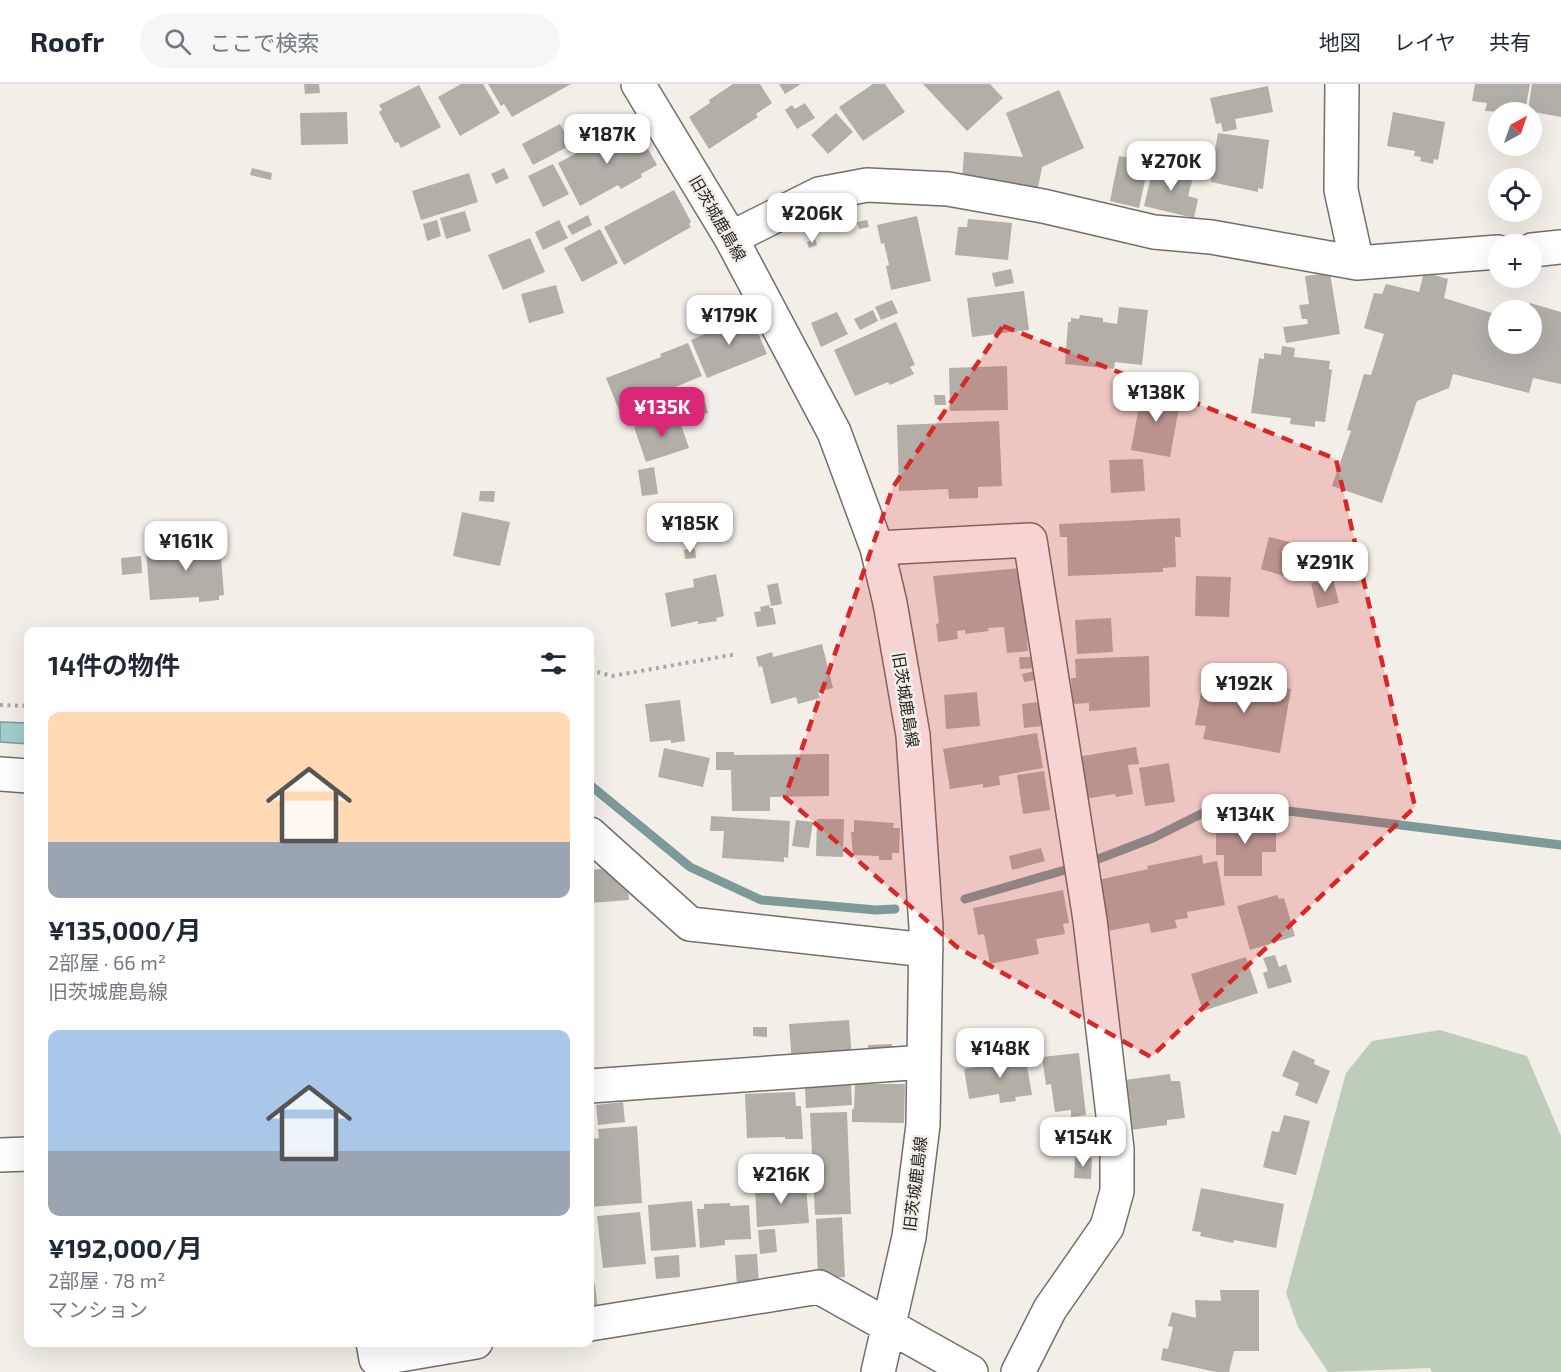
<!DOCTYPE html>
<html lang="ja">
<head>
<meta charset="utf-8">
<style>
  body { margin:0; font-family:"Exo 2","Noto Sans JP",sans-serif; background:#f6f6f7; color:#1f2937; height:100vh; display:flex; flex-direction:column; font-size:22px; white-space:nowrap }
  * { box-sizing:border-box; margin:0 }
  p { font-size:20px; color:#747a83 }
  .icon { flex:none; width:33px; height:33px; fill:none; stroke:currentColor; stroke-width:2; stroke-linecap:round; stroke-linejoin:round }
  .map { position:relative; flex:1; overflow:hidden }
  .panel { position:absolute; left:24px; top:543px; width:570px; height:720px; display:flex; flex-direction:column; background:#fff; border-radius:12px; box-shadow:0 6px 24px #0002 }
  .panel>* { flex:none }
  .needle { width:39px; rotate:40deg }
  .controls { position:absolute; left:1488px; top:18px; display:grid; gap:12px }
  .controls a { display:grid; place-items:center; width:54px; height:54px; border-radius:50%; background:#fff; box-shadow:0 6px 24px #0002; font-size:30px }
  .price { position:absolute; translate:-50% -51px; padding:0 14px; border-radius:12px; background:#fff; color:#222; font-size:20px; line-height:39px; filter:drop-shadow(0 2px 3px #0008) }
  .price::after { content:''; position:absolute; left:50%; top:36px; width:18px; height:14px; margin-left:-9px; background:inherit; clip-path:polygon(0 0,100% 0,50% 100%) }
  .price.selected { background:#db2777; color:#fff }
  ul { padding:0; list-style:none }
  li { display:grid; align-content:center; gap:12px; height:318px; padding:0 24px }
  li span { display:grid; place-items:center; height:186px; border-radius:12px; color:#555 }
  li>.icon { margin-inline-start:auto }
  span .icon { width:108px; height:108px; fill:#fffc; stroke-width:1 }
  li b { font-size:26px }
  h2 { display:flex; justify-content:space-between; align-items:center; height:72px; padding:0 24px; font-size:26px }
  header { display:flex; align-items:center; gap:36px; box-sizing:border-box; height:84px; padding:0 30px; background:#fff; border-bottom:2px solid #e0e1e3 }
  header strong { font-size:28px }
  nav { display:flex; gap:33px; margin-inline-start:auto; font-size:21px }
  .search { width:420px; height:54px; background:#f6f6f7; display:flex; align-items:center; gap:15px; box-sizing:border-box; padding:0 21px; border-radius:33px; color:#747a83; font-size:22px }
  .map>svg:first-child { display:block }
  .green { fill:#becdba }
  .water { fill:#a2cdcd; stroke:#7d9a9a; stroke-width:1.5 }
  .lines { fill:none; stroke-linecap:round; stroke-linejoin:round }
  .stream { stroke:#7d9a9a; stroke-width:9 }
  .building { fill:#b3aea8 }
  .minor-casing { stroke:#736e69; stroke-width:36 }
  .path { stroke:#aca7a3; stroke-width:4; stroke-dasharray:3 4.5; stroke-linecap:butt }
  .minor { stroke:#fff; stroke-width:33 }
  .marked { fill:#d62828; fill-opacity:0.2; stroke:#d62828; stroke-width:4.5; stroke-dasharray:12 8; stroke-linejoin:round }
  .labels { text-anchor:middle; stroke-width:5; stroke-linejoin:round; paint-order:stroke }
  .street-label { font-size:16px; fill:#262422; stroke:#f4eee8 }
</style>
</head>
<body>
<header>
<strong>Roofr</strong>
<div class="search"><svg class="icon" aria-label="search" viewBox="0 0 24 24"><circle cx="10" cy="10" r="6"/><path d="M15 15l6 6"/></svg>ここで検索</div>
<nav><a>地図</a><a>レイヤ</a><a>共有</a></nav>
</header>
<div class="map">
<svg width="1561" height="1288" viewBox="0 0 1561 1288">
  <rect width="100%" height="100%" fill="#f4eee8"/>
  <path class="green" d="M1440,946L1527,972L1561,1052V1288H1432L1430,1284L1328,1288L1298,1243L1286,1209L1346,989L1372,957Z"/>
  <path class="water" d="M0,638L28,639V660L0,658Z"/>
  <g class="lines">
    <path class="stream" d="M590,701L690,783L761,816L876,826L895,825
      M1093,777L1153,754L1223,719L1561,761
      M965,815L1065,786"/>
  </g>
  <path class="building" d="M304,0H319L320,9L305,10Z
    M461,0H483L500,29L460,52L438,13Z
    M488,0H571L512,33L504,20L501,22Z
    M733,0H760L772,19L756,30L758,33L709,65L689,33L710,19L709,16Z
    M779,0H801L785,10Z
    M873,0H885L905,28L863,57L839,23Z
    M923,0H990L1003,14L967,47Z
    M1475,0H1530L1525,27L1504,23L1503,28L1485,27L1487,19L1472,17Z
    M1532,0H1561V33L1528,27Z
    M419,1L441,43L401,64L398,58L395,59L379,28L382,26L379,21Z
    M1268,2L1273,28L1235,35L1237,45L1223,48L1221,39L1216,40L1210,14Z
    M1059,6L1084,64L1042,83L1038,104L962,98L964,68L1023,73L1006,29Z
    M805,19L815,34L797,45L785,26L792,21L795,25Z
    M347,28L348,60L301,61L300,29Z
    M1393,28L1445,38L1438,76L1434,75L1433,80L1420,77L1421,73L1414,72L1415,67L1387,62Z
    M836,29L853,48L828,70L811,51Z
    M560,40L571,61L533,81L522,60Z
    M635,42L657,81L641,90L642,93L621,105L618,101L580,122L558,79L624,44L625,47Z
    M1218,49L1269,56L1263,105L1258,104V108L1211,98L1212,93L1210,92Z
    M1184,57L1210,64L1203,91L1177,84Z
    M1119,72L1149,78L1139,124L1110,117Z
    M553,80L569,110L543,123L528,92Z
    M1154,80L1194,90L1188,112L1198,115L1194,134L1144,122Z
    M252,84L272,89L271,96L250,91Z
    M504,84L509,94L496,100L491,90Z
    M469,89L478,118L421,136L412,107Z
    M674,106L691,138L689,140L691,143L624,181L604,143Z
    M465,127L471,147L446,155L440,134Z
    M588,131L592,141L572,151L567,142Z
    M917,132L931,197L891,206L886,182L889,181L884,159L881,160L877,141Z
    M968,135L1012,139L1008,176L955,171L958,143H967Z
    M437,136L441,152L427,157L423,140Z
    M559,136L568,154L543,166L535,148Z
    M867,136L869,143L859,145L857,138Z
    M600,145L618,179L582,198L564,164Z
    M530,154L545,188L503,206L488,171Z
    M815,155L817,161L809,164L807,158Z
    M1011,185L1014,199L995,203L992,189Z
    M1424,188L1448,195L1444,214L1498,231V260H1532V226H1527L1530,219L1561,228V300L1533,294L1529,309L1453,290L1449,304L1417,317L1382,419L1332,402L1351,347L1347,346L1364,290L1371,291L1384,250L1364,244L1374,209L1382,210L1386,200L1419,208Z
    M1330,189L1340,250L1286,259L1283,243L1308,240L1307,235H1302L1299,221L1309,220L1305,192Z
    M556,201L564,229L529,239L521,210Z
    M1024,207L1029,246L972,253L967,214Z
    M892,216L898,229L881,236L875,223Z
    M1119,223L1148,226L1142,281L1115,278L1114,285L1065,280L1068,238H1071V234L1079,235L1080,231L1103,234V238L1117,240Z
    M873,226L878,237L860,246L854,235Z
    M837,228L848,250L821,263L811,239Z
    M750,230L767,270L707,294L691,256L715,246L713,243Z
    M896,238L915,281L910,283L914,290L890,301L888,298L855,312L834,266Z
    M688,259L702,292L673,304L681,320L629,341L623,324L619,326L606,294L661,273L660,270Z
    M1282,262L1295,264L1294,273L1330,277L1329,285L1332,286L1325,338L1315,337V343L1290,340L1291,334L1251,329L1259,274L1264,275V269L1281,271Z
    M1007,282L1008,326L950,327L949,284Z
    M1142,305L1181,312L1170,373L1131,366Z
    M934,311H945L946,321H935Z
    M705,318L708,329L682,336L679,325Z
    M677,329L689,364L646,378L634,343Z
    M999,337L1002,402L978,403V414L949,415L948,405L899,407L897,341Z
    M1143,375L1145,407L1111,409L1109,376Z
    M654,383L658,410L642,412L638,386Z
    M480,407H495L494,418L479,417Z
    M462,428L510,438L500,482L453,472Z
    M1180,434L1181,453H1175L1176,483L1163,484V488L1068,492L1067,453H1060L1059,440Z
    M704,440L706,455L687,458L685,443Z
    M1269,453L1319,465L1311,496L1294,491L1293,495L1261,485Z
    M195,455V462L220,460L224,511L219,512V516L199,518V513L150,516L146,466L169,464L168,457Z
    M695,465L696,474L685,475L684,466Z
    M141,472L142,489L122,491L121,474Z
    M1020,484L1028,567L1007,569L1004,543L988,544L989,547L965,550V546L957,547L958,555L938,558L936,540L939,539L933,492Z
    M716,490L724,532L716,534L717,537L698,540V537L671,543L665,509L694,503L693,495Z
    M1196,492L1231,493L1229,533L1195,532Z
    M1333,494L1339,519L1317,524L1311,499Z
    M778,499L782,520L771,522L767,501Z
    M769,521L770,524H773L776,540L757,543L754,528L761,527L760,523Z
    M1111,534L1113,568L1077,570L1075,536Z
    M822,560L833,604L818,608L820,614L798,620L796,613L771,620L762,582L759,583L756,573L772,568L773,573Z
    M1149,572L1150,623L1089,627V619L1073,620L1071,594H1076L1075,575Z
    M1019,573H1035L1036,584L1020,585Z
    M1034,587L1036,596L1024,598L1022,590Z
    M1216,591L1291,605L1280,669L1203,655L1206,642L1195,641L1201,608L1212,610Z
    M977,608L980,642L946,645L944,611Z
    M680,616L685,657L671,659V656L650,658L645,620Z
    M1039,618L1042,642L1024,644L1022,620Z
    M1037,649L1043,684L999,692L1000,701L983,704V700L950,705L943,665Z
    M1136,663L1139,680L1128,681L1133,710L1116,713L1115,710L1085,715L1077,673Z
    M664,664L710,674L703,703L658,693Z
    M716,668H734V671L829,670V712L770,713V727H732L731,686H716Z
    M1169,679L1175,718L1145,722L1139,684Z
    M1044,687L1050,726L1023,730L1017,691Z
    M711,732L790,737L788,774L784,773V778L722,774L724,747H710Z
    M1261,734L1262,740L1276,739V768H1262V792H1224V771H1216V741H1227V735Z
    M817,735H844L843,773L816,772Z
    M796,736L813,738L809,764L792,762Z
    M854,736L894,739L893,744H900L899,769H892V776H879V772L853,771L851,748H854Z
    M1041,764L1045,777L1012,786L1009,772Z
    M1202,771L1203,780L1217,777L1225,821L1187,828L1188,834L1175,836L1177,844L1151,849L1149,839L1108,847L1098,796L1148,785L1147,782Z
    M620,783L627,796L629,816L590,819V786Z
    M1063,806L1069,839L1063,840L1065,850L1036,855L1039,870L990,880L984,850L978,851L973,824Z
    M1277,811L1279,815L1284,814L1295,852L1250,866L1237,822Z
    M1275,871L1279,883L1286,880L1292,898L1268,905L1263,889L1268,887L1263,874Z
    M1246,873L1258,909L1203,927L1191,890Z
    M849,936L852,974L792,979L789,940Z
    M753,943H767V953L753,952Z
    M892,960L894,976L869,978L868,961Z
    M1293,966L1315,976L1314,980L1330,987L1317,1020L1295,1011L1299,999L1282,992Z
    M1079,969L1086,1031L1071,1033V1026L1055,1028L1051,1000L1046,1001L1042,973Z
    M1025,970L1032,1011L1015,1013L1016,1017L1000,1019L999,1010L969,1015L964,985L991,981L990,974Z
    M1170,990L1171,997H1180L1185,1034L1167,1036V1041L1123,1047L1117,997Z
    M855,1000H905L904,1039L852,1038V1025H854Z
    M851,1001L852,1021L806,1024L805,1003Z
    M795,1008L796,1022H801L803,1055H785V1053L747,1054L745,1010Z
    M623,1018L625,1038L598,1041L596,1021Z
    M847,1028L851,1130L815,1131L810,1029Z
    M1284,1031L1310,1037L1296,1091L1263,1083L1272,1047L1279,1048Z
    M637,1042L642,1119L590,1123V1055L599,1054L598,1045Z
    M1075,1074H1092L1091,1095L1074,1094Z
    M782,1080H802V1097L781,1098Z
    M785,1100V1103L806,1102L809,1139L757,1143L755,1102Z
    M1201,1104L1284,1120L1276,1164L1234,1156L1233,1159L1200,1152L1201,1148L1192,1147Z
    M692,1117L696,1163L651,1167L648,1121Z
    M730,1119V1122L749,1121L751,1155L725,1156V1161L700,1164L697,1125H704V1120Z
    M640,1128L646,1180L603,1184L597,1132Z
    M842,1133L845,1193L818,1194L816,1135Z
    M775,1145L777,1168L760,1170L758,1146Z
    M590,1154H591L594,1190H590Z
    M757,1170L759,1202L737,1203L735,1171Z
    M679,1171L680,1193L656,1195L654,1173Z
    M590,1200H595L598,1225L590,1226Z
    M1220,1206H1259V1267H1234L1229,1288H1216L1161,1276L1163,1264L1168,1265L1173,1243L1168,1242L1172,1228L1196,1234L1195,1216L1221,1217Z"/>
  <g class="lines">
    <g class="minor-casing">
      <path id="minor" d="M638,0L731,154L834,348L877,464L890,519L913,651L926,843L924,978L923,1041L909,1153L878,1288
        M1342,0L1341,106L1357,179
        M731,154L819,110L867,101L948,105L1043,122L1154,148L1211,153L1357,179L1498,168
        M1532,166L1561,163
        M877,464L1030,456L1090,836L1117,1065V1107L1107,1143L1050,1225L1018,1288
        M0,690L28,692
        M590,750L690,840L926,866
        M590,1002L924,978
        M0,1071L28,1070
        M590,1240L819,1203L971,1288
        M373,1258L376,1275L476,1258"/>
    </g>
    <path class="path" d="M590,586L612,592L737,570
      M0,621L28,622"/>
    <use href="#minor" class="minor"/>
  </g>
  <path class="marked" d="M1003,242L1336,375L1415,723L1151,973L957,863L785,713L893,403Z"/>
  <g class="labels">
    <g class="street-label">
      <text transform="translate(718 134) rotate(60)" y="6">旧茨城鹿島線</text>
      <text transform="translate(906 616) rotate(81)" y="6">旧茨城鹿島線</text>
      <text transform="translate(915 1100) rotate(-83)" y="6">旧茨城鹿島線</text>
    </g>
  </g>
</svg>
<div class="controls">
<a><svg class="needle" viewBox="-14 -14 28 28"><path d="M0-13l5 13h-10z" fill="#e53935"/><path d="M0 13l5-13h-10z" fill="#747a83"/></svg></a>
<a><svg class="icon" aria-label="locate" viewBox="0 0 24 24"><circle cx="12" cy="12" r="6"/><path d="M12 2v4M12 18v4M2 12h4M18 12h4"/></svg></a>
<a>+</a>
<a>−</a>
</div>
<b class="price" style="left:607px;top:81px">¥187K</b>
<b class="price" style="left:1171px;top:108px">¥270K</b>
<b class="price" style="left:812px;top:160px">¥206K</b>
<b class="price" style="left:729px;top:262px">¥179K</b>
<b class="price" style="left:1156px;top:339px">¥138K</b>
<b class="price selected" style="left:662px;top:354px">¥135K</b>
<b class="price" style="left:690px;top:470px">¥185K</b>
<b class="price" style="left:186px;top:488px">¥161K</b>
<b class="price" style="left:1325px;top:509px">¥291K</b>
<b class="price" style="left:1244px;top:630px">¥192K</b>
<b class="price" style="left:1245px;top:761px">¥134K</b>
<b class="price" style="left:1000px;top:995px">¥148K</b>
<b class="price" style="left:1083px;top:1084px">¥154K</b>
<b class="price" style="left:781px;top:1121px">¥216K</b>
<section class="panel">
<h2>14件の物件<svg class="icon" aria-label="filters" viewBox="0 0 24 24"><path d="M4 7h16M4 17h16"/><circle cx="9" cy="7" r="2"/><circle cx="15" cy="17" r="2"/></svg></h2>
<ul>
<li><span style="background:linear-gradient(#ffd9b3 70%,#9aa5b1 0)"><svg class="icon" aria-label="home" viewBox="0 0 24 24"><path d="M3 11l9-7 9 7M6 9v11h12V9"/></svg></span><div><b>¥135,000/月</b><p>2部屋 · 66 m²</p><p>旧茨城鹿島線</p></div></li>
<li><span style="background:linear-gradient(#a9c7e8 65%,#9aa5b1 0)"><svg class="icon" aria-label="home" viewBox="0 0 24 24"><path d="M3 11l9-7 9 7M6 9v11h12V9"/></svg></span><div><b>¥192,000/月</b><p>2部屋 · 78 m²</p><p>マンション</p></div></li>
</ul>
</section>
</div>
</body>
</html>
